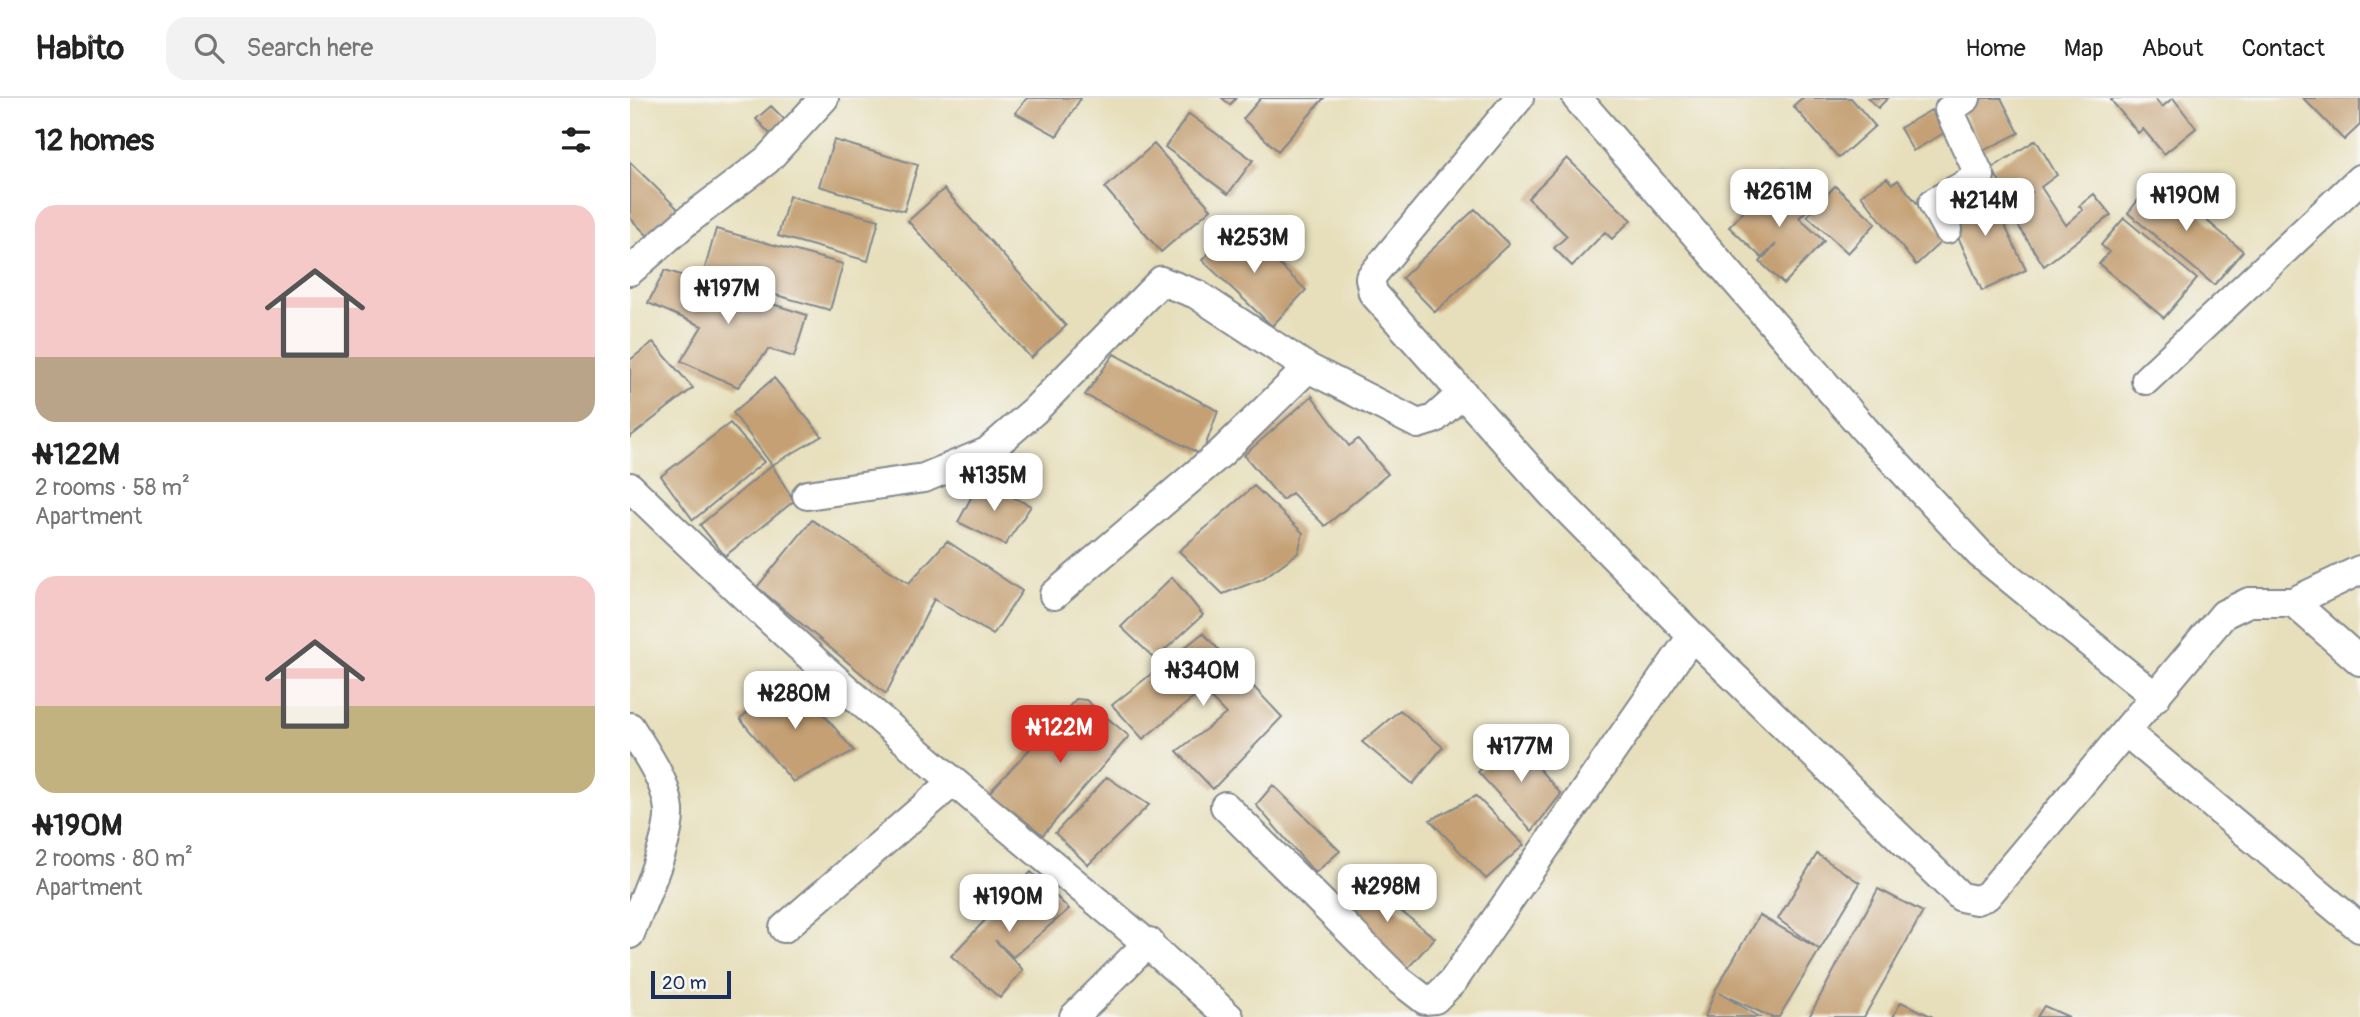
<!DOCTYPE html>
<html lang="en">
<head>
<meta charset="utf-8">
<style>
  body { margin:0; font-family:Pangolin,sans-serif; background:#f2f2f2; color:#222; height:100vh; display:flex; flex-direction:column; font-size:26px; white-space:nowrap }
  * { box-sizing:border-box; margin:0 }
  p { font-size:23px; color:#767676 }
  .icon { flex:none; width:38px; height:38px; fill:none; stroke:currentColor; stroke-width:2; stroke-linecap:round; stroke-linejoin:round }
  .map { position:relative; flex:1; overflow:hidden }
  .panel { display:flex; flex-direction:column; background:#fff; width:630px }
  .panel>* { flex:none }
  .scale { position:absolute; left:21px; bottom:18px; width:80px; box-sizing:border-box; padding-left:7px; border:4px solid #1b2f5e; border-top:0; font-size:19px; line-height:24px; white-space:nowrap; color:#1b2f5e; -webkit-text-stroke:5px #f6f6f2; paint-order:stroke }
  .price { position:absolute; translate:-50% -60px; padding:0 16px; border-radius:14px; background:#fff; color:#222; font-size:23px; line-height:46px; filter:drop-shadow(0 2px 4px #0008) }
  .price::after { content:''; position:absolute; left:50%; top:42px; width:21px; height:16px; margin-left:-10px; background:inherit; clip-path:polygon(0 0,100% 0,50% 100%) }
  .price.on { background:#d93025; color:#fff }
  ul { padding:0; list-style:none }
  li { display:grid; align-content:center; gap:14px; height:371px; padding:0 35px }
  li span { display:grid; place-items:center; height:217px; border-radius:21px; color:#555 }
  li>.icon { margin-inline-start:auto }
  span .icon { width:126px; height:126px; fill:#fffc; stroke-width:1 }
  li b { font-size:30px }
  h2 { display:flex; justify-content:space-between; align-items:center; height:84px; padding:0 35px; font-size:30px }
  header { display:flex; align-items:center; gap:42px; box-sizing:border-box; height:98px; padding:0 35px; background:#fff; border-bottom:2px solid #e0e0e0 }
  header strong { font-size:33px }
  nav { display:flex; gap:38px; margin-inline-start:auto; font-size:24px }
  .search { width:490px; height:63px; background:#f2f2f2; display:flex; align-items:center; gap:18px; box-sizing:border-box; padding:0 24px; border-radius:21px; color:#767676; font-size:26px }
  main { display:flex; flex:1; min-height:0 }
  .map>svg:first-child { display:block }
  .building { fill:#c5a074 }
  .lines { fill:none; stroke-linecap:round; stroke-linejoin:round }
  .minor-casing { stroke:#81878c; stroke-width:32 }
  .minor { stroke:#fff; stroke-width:28 }
</style>
</head>
<body>
<header>
<strong>Habito</strong>
<div class="search"><svg class="icon" aria-label="search" viewBox="0 0 24 24"><circle cx="10" cy="10" r="6"/><path d="M15 15l6 6"/></svg>Search here</div>
<nav><a>Home</a><a>Map</a><a>About</a><a>Contact</a></nav>
</header>
<main>
<section class="panel">
<h2>12 homes<svg class="icon" aria-label="filters" viewBox="0 0 24 24"><path d="M4 7h16M4 17h16"/><circle cx="9" cy="7" r="2"/><circle cx="15" cy="17" r="2"/></svg></h2>
<ul>
<li><span style="background:linear-gradient(#f6c9c9 70%,#b9a48a 0)"><svg class="icon" aria-label="home" viewBox="0 0 24 24"><path d="M3 11l9-7 9 7M6 9v11h12V9"/></svg></span><div><b>₦122M</b><p>2 rooms · 58 m²</p><p>Apartment</p></div></li>
<li><span style="background:linear-gradient(#f6c9c9 60%,#c2b280 0)"><svg class="icon" aria-label="home" viewBox="0 0 24 24"><path d="M3 11l9-7 9 7M6 9v11h12V9"/></svg></span><div><b>₦190M</b><p>2 rooms · 80 m²</p><p>Apartment</p></div></li>
</ul>
</section>
<div class="map">
<svg width="1730" height="919" viewBox="0 0 1730 919">
  <rect width="100%" height="100%" fill="#f6f6f2"/>
  <filter id="ink" filterUnits="userSpaceOnUse"><feTurbulence type="fractalNoise" baseFrequency=".0143" numOctaves="2"/><feDisplacementMap in="SourceGraphic" scale="14" xChannelSelector="R" yChannelSelector="G"/><feConvolveMatrix kernelMatrix="1 2 1 2 8 2 1 2 1" color-interpolation-filters="sRGB"/></filter>
  <filter id="wash" filterUnits="userSpaceOnUse"><feTurbulence type="fractalNoise" baseFrequency=".00686" numOctaves="4" result="noise"/><feDisplacementMap in="SourceGraphic" scale="28" xChannelSelector="R" yChannelSelector="G"/><feGaussianBlur stdDeviation="1.57" result="paint"/><feColorMatrix in="noise" values="0 0 0 0 0 0 0 0 0 0 0 0 0 0 0 0 0 1.4 0 .05"/><feComposite in="paint" operator="in"/></filter>
  <g filter="url(#wash)">
    <rect width="100%" height="100%" fill="#e7dfbb"/>
    <g id="blocks">
      <path class="building" d="M397,0H451L427,38L385,15Z
        M592,0H606L600,7Z
        M631,0H694L648,53L613,21Z
        M1172,0H1221L1245,28L1209,60L1163,8Z
        M1238,0H1258L1248,10Z
        M1339,0H1371L1389,35L1353,53L1329,5Z
        M1484,0H1524L1532,9L1543,0L1566,30L1534,56L1513,31L1508,35L1481,2Z
        M1673,0H1730V27L1714,42Z
        M141,8L157,24L142,38L126,21Z
        M1301,12L1314,35L1283,53L1270,30Z
        M559,16L623,62L598,96L535,49Z
        M204,42L288,67L274,113L189,88Z
        M1406,42L1427,77L1411,89L1436,127L1453,112L1449,108L1464,96L1481,117L1414,168L1377,110L1403,94L1381,105L1362,70Z
        M524,46L581,111L531,154L475,90Z
        M937,60L1001,122L982,141L975,134L942,168L924,150L937,138L898,100Z
        M0,64L51,114L22,142L0,120Z
        M1150,76L1182,107L1169,120L1194,143L1154,186L1130,164L1146,146L1132,160L1099,129Z
        M1257,80L1262,86L1268,82L1315,140L1286,167L1231,97Z
        M1531,84L1613,153L1584,187L1498,115L1509,101L1513,104Z
        M1205,88L1246,125L1218,155L1177,118Z
        M1356,88L1396,172L1352,193L1314,107Z
        M314,91L436,228L401,260L278,123Z
        M159,98L249,122L238,163L148,138Z
        M845,111L879,146L805,214L772,180Z
        M1494,120L1567,181L1534,220L1469,166L1479,154L1471,147Z
        M607,126L676,192L642,228L572,162Z
        M86,131L213,166L200,212L73,177Z
        M35,172L177,217L164,259L139,251L108,289L51,263L72,228L18,205Z
        M23,244L63,290L0,339V262Z
        M484,256L588,313L572,357L455,297Z
        M144,280L192,338L142,367L103,315Z
        M682,298L719,348L728,341L758,376L695,428L662,395L652,402L614,357Z
        M100,325L134,364L63,422L31,378Z
        M142,367L164,403L95,458L70,427Z
        M350,383L401,408L375,447L328,424Z
        M624,388L673,435L668,455L632,481L593,496L549,453Z
        M182,422L279,485L317,443L392,493L363,537L304,501L256,596L127,489Z
        M542,479L573,517L525,561L491,529Z
        M573,535L652,619L583,691L547,653L596,616L573,592L513,641L482,607Z
        M161,577L224,653L163,684L110,621Z
        M446,601L456,602L499,638L413,737L359,695Z
        M770,612L813,649L783,686L732,644Z
        M883,641L931,696L902,733L848,674Z
        M477,679L519,707L458,767L425,735Z
        M643,687L710,753L685,775L626,707Z
        M846,698L894,747L856,781L800,722Z
        M1187,756L1230,785L1149,919H1141L1089,895L1130,919H1075L1085,893L1129,817L1189,851L1148,821Z
        M401,774L439,811L383,859L365,842L393,872L370,900L321,858Z
        M732,783L805,840L777,871L708,807Z
        M1248,791L1293,814L1234,919H1179Z
        M1271,904L1303,919H1263Z
        M1414,908L1439,919H1407Z"/>
    </g>
  </g>
  <g filter="url(#ink)">
    <use href="#blocks" fill-opacity="0" stroke="#81878c" stroke-width="2"/>
    <g class="lines">
      <g class="minor-casing">
        <path id="minor" d="M889,0L740,180L743,195L923,397L1062,538L1331,799L1346,802L1357,798L1594,516L1619,504H1663L1730,472
          M947,0L1235,332L1350,456L1526,599
          M1317,131L1303,105L1350,78L1319,12L1336,0
          M0,173L57,123L137,62L194,0
          M1516,282L1730,81
          M0,389C105,491 213,591 325,685C417,763 511,837 599,919
          M177,397L294,380L357,354L404,313L531,183L566,196L678,270L788,326L804,321L833,295
          M424,497L592,354L678,270
          M1663,504L1730,563
          M0,629C15,654 36,681 39,712C41,742 11,806 0,836
          M1496,634L1730,830
          M595,708L769,882L795,902L805,901L823,883L1062,538
          M154,830L323,684
          M444,919L519,844"/>
      </g>
      <use href="#minor" class="minor"/>
    </g>
  </g>
</svg>
<div class="scale">20 m</div>
<b class="price" style="left:1149px;top:131px">₦261M</b>
<b class="price" style="left:1556px;top:135px">₦190M</b>
<b class="price" style="left:1355px;top:140px">₦214M</b>
<b class="price" style="left:624px;top:177px">₦253M</b>
<b class="price" style="left:98px;top:228px">₦197M</b>
<b class="price" style="left:364px;top:415px">₦135M</b>
<b class="price" style="left:573px;top:610px">₦340M</b>
<b class="price" style="left:165px;top:633px">₦280M</b>
<b class="price on" style="left:430px;top:667px">₦122M</b>
<b class="price" style="left:891px;top:686px">₦177M</b>
<b class="price" style="left:757px;top:826px">₦298M</b>
<b class="price" style="left:379px;top:836px">₦190M</b>
</div>
</main>
</body>
</html>
